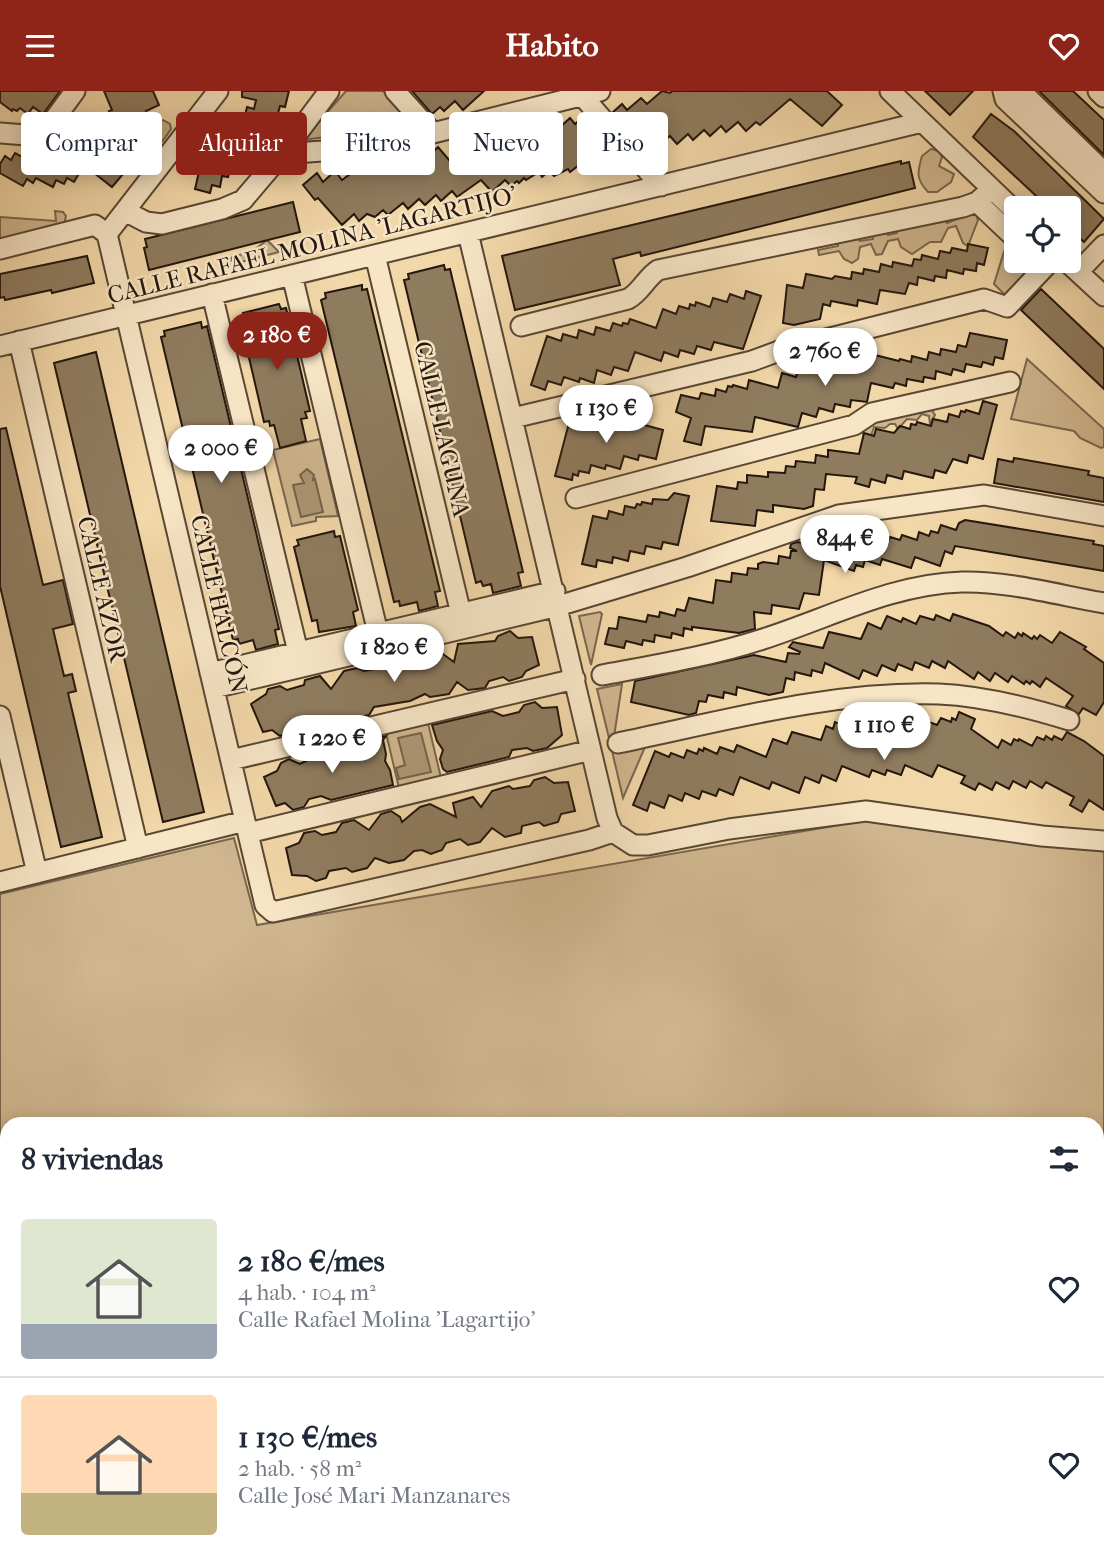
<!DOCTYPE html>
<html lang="es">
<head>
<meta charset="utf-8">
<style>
  body { margin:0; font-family:"IM FELL French Canon",serif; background:#f2f2f3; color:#1f2937; height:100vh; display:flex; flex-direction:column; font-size:26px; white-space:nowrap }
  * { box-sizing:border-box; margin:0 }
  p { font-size:23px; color:#747a83 }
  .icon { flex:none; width:38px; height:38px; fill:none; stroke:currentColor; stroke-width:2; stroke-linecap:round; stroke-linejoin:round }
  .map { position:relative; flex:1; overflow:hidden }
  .details { position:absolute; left:0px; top:1026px; width:1104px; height:450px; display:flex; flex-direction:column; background:#fff; border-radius:21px 21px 0 0; box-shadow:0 4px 18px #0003 }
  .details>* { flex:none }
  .hud { position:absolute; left:21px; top:21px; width:700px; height:63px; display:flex; gap:14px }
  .controls { position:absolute; left:1004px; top:105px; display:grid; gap:14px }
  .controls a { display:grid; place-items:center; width:77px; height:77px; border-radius:7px; background:#fff; box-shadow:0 4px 18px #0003; font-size:35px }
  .price { position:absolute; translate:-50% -60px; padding:0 16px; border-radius:24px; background:#fff; color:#222; font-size:23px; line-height:46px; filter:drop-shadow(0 2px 4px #0008) }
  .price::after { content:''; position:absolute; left:50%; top:42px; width:21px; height:16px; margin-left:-10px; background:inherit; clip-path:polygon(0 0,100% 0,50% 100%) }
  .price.current { background:#8f2418; color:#fff }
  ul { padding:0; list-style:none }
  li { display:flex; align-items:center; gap:21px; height:175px; padding:0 21px }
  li+li { border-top:2px solid #e0e1e3 }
  li span { display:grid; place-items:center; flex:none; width:196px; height:140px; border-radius:7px; color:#555 }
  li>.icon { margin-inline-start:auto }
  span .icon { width:84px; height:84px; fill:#fffc; stroke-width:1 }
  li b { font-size:30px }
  h2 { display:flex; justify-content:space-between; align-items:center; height:84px; padding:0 21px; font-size:30px }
  .tag { padding:0 24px; border-radius:7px; background:#fff; box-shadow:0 4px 18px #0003; font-size:24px; line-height:63px }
  .tag.current { background:#8f2418; color:#fff }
  header { display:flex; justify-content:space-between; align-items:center; height:91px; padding:0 21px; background:#8f2418; color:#fff; font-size:32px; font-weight:700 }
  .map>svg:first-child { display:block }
  .green { fill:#cfb68e; stroke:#7a664e; stroke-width:2; fill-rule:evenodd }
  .water { fill:#ac9673; stroke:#76634a; stroke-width:2 }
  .building { fill:#8f7b5e; stroke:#24170d; stroke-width:2 }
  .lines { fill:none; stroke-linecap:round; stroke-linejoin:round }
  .minor-casing { stroke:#584734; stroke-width:23 }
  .minor { stroke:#f7e5c6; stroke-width:19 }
  .labels { text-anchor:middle; stroke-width:5; stroke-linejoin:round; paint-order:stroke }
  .street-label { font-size:24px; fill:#24170d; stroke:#f7e5c6 }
</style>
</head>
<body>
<header><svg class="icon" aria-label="menu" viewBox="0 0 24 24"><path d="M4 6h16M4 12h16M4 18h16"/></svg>Habito<svg class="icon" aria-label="heart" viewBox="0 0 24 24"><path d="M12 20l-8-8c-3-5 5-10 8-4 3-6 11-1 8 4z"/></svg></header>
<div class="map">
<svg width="1104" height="1474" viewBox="0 0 1104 1474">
  <rect width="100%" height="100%" fill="#f2d7a8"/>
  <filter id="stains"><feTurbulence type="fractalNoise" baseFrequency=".00286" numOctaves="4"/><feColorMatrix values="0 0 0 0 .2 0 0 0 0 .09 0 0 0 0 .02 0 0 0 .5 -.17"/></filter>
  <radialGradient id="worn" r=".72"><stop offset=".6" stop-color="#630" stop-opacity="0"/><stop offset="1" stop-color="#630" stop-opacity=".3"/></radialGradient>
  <path class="green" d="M346,0H383L415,34L303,49Z
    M163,29L170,33L171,38L162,51L155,53L144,42L147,30L156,33Z
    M931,58L939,60L942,66L939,75L954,83L951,91L937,101H928C916,88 917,82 922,65Z
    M55,120L63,121L66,125L64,134L0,150V126L56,130Z
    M975,121L978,129L968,155L963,152L956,135L948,137L941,151H930L912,163L901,156L898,148L888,150L882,163L876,164L871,153L860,156L858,168L852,172L844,168L839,160L819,164L818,159L838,155V147L852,143L860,150L873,148V138L885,135L888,144L897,142V135L942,126L947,132Z
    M267,149L279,161L237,172L230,169L233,165L250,162Z
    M1007,151L1017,158V170H1029L1034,178L1005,204L994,193Z
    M1027,268L1104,338V356L1101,357L1080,347L1074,340L1011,328Z
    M930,316L935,324L930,333L929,325L922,323L917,329L907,328L898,338L895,333H890L885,337L874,336L871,345H864L862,340L867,330Z
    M320,348L338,425L316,426V430L292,435L273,359Z
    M600,521L602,523L591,574L579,525Z
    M622,593L614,646L609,647L597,598Z
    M428,632L441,687L399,697L386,642Z
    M642,653L645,656L623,707L612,660Z
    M863,730L1104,760V1474H0V803L234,747L257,834ZM7,1032H1097V1468H7Z"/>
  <path class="water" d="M307,378L314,384L313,389L315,388L323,421L301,426L293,394L304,392L300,384Z
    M421,642L431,681L399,688L396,677L405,674L398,647Z
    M118,1468H845L848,1474H117Z"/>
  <path class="building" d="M0,0H60L43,23L33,16L28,23L20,17L17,20L13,18L12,20L0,11Z
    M104,0H153L159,14L146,20L148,25L136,37L138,41L125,47L121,39L118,40L109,20L112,19Z
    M242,0H289L285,16L280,15L273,41L259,45L258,49L251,47L247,63L242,61L239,72L232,70L228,86L222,85L220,96L212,94L210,102L195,98L203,63H214L220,37L229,39L231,30L243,33L247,16L254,18L256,9L242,6Z
    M412,0H484L463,19L455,10L444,20L440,16L432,23Z
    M662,0L670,2L672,0H827L842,14L822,35L790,8L760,34L756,31L746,40L738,31L726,41L721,35L710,45L704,39L693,49L688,43L677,53L670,45L659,54L655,51L646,59L613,21L622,13L627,19L641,7L647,13Z
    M925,0H973L950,24Z
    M1039,0H1073L1104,29V64Z
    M991,23L1014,40L1104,128L1084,151L1069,137V117H1049L973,46Z
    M584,25L617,63L609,71L603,64L592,74L587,68L570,81L568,78L554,85L549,80L542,86L539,81L526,89L524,87L519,92L517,90L511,95L505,89L492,101L481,89L457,106L452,100L441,110L436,104L425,114L419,108L408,118L403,112L388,124L383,119L375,126L367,123L359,130L354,123L342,134L318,107L315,109L303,94L317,82L323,91L335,80L342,89L366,71L375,81L399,62L408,73L431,55L435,59L438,56L449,69L470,49L476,56L487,45L493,52L504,42L509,48L520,38L526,44L537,35L542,41L553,31L559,37L570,27L575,33Z
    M50,58L98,62L124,82L112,96L84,74L74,91L67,87L64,93L56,89L53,96L36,87L33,92L27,88L23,95L0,82V73L5,65L11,69L15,62L32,71L35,67L42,71Z
    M901,70V73L909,71L915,97L641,165L640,161L613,168L620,194L515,219L502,165Z
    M293,111L300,141L149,179L144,157L147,156L145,148Z
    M968,153L988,157L984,174L977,172L976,180L964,178L963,183L947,179L946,187L935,185L934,190L918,186L917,194L909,192L905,203L880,199L877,213L858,209L857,215L831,210L830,215L823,213L820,228L794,234L783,232L787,194L803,197L806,183L832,188L835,185L851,188L852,181L863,183L864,178L879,181L881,173L892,176L893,171L912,175L914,168L921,169L922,164L938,168L940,160L950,162L952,157L967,160Z
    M87,165L94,192L52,202L51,199L5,209L4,206L0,207V183Z
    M444,174L445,179L450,178L523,481L518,482L521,495L493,502L491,493L483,495L481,490L476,492L404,189L409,188L408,183Z
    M362,194V199L367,198L440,500L435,501L438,515L419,520L417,511L400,515L399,510L394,511L321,209L326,207L325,202Z
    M1041,198L1104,258V298L1021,219Z
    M746,200L761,205L743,258L714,251L711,259L697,255L694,263L680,259L678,266L664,261L661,270L635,261L628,280L614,276L611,284L597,279L594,292L580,287L579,291L564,286L561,294L548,290L545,299L531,294L547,245L561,250L563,243L577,247L579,239L594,244L596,236L610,240L613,232L622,235L623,232L628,233L630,228L656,237L663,218L676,223L679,215L689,218L690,213L695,215L696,211L710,216L713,207L727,211L730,203L744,208Z
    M279,213L281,218L286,217L310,320L305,321L307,327L301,328L306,350L280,357L274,334L270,335L269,330L264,331L240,228L244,227L243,222Z
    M201,231L202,237L207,235L279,538L275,539L278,553L256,559L253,549L239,553L238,548L233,549L161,246L165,245L164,240Z
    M970,242L1007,249L1003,268L995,266L993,274L983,271L981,276L966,273L964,281L953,278L951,284L936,280L935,288L924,286L923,291L907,288L906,295L895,292L893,297L871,292L867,311L851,309L850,316L835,313L833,321L819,317L816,326L802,322L798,336L755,326L752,341L705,335L701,354L684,350L691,327L676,321L681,304L699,308L701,302L715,305L716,298L726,301L728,295L732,296L733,294L747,298L749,289L778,297L782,282L796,286L798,278L807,280L808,276L813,277L814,273L829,277L830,270L841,272L842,266L856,268L857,262L863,263V261L899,270L900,268L911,271L912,265L927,269L929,261L940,264L941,258L956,261L958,254L966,256Z
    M96,261L204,721L163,731L54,272Z
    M983,310L997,314L983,368L969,364L967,372L953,368L946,382L935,379L933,387L904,380L902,388L887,384L885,392L871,388L869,396L855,392L857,386L826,383L824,399L815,398L813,415L804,418L773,414V421L757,419L755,435L711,430L717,395L737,398L738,391L747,392V384L768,386V381L785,382L786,375L795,376L796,370L815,372L816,364L828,366V359L859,363L864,342L874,345L876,338L894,342L900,335L910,338L911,333L916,334L917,331L931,335L933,328L947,331L949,323L959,326L961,320L965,321L966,319L979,323Z
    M604,323L663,339L656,368L639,364L638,369L624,365L620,378L606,374L605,378L591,374L589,382L579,380L578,385L573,383L572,389L555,385L569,332L585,336L587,331L601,334Z
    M6,337L43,494L63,489L73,533L53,538L64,585L72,583L76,600L68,602L102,746L61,756L0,495V338Z
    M1014,367L1089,380L1088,384L1104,387V411L994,392L998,368L1013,371Z
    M674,402L689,405L678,454L663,451L661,458L646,455L644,463L630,460L628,470L613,466L612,472L597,469L596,476L582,473L593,425L607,428L609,420L623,424L625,415L635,417L637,413L641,414L642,411L652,413L653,408L668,409Z
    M965,429L1094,450L1093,453L1104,455V480L955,455L952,463L945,460L940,475L915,466L911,477L882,468L880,474L865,469L863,476L856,474L854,480L824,469L819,504L804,502L799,518L772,514L771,523L754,521L755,538L739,542L692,536V539L684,537L683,545L672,542L671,547L655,544L654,551L643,549L642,554L626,550L624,557L605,553L609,537L617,538L619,526L646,531L648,524L659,526L660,521L675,525L677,518L685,520L689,507L713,512L716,489L731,491L732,482L747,484L748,477L758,478V473L763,471L778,473L779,465L790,467L791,460H797L790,457L791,453L797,451L820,454V452L857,459L860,451L870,454L872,449L887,454L890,446L900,449L902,444L917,449L919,441L929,445L931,440L938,442L941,434L956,439L959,432Z
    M334,440L335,446L340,445L358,519L353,521L356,535L319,541L317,529L312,530L294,456L299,454L297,449Z
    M953,523L989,535L1003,545L1006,541L1015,547L1018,542L1022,545L1023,542L1032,548L1034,545L1037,548L1040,544L1052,552L1060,541L1086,556L1084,558L1104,572V611L1096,624L1083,617L1079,623L1066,615L1073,605L1046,587L1040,596L1032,590L1030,593L1026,590L1024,593L1012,585L1008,591L995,582L990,590L978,581L974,588L948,570L945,577L932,570L929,577L915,571L912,579L898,573L895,580L882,574L877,585L863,579L859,588L825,572L822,582L812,579L811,585L795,581L794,589L786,587L783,601L769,604L737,596L736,604L724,601L723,607L708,604L706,611L699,610L696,622L689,624L631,611L635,590L754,564L786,571L788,562L799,563L800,561L789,556L793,551L823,557L829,541L861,548L868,532L881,538L887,525L901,531L903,527L916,533L920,525L934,529L936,524L950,530Z
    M510,540L518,547L532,546L539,574L526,580L522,586L509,590L503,586L489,590L485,597L468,599L457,591L449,603L430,606L425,603L410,610L374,616L369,624L316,636L310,632L280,645L272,639L263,641L251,613L266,603L268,598L280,595L287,599L304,594L305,589L320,585L331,598L344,580L357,577L364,580L380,577L383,572L395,568L401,572L419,568L421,561L436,558L454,571L458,553L495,550L498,545Z
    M535,611L542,617L557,616L562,644L547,657L533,660L527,657L512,659L509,666L447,681L443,678L440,668L443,659L437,650L432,634L492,620L503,625L519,621L524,614Z
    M959,621L975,628L971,638L998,657L1002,649L1011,654L1014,648L1018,650L1019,648L1032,655L1037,646L1044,649L1046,645L1052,649L1054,645L1062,649L1067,641L1084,650L1104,665V719L1089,709L1082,721L1070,714L1074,706L1046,691L1042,697L1030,690L1026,697L1013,690L1009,698L996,691L992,699L979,692L975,699L961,692L965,685L938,674L932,686L905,674L901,684L887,679L885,684L872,679L869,686L842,675L836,690L822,684L819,692L805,686L799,702L772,691L769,698L740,686L733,704L719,698L716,705L702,700L699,708L685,702L682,710L669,704L664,717L650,711L647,720L633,714L655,660L669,666L671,662L684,667L687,659L697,663L699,658L703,660L704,657L717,663L720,656L734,661L737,654L766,666L773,648L787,653L792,641L821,649L826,635L833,638L835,631L870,645L875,633L888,639L892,630L905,636L908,631L921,636L924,629L937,634L941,627L951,631L952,627L956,629Z
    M386,645L383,649L386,663L385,670L390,679L393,694L331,709L321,705L309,708L304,716L293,719L285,712L276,715L264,686L277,680L281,672L289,668L300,673L327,659Z
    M545,686L554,692L568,691L575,720L561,723L558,731L544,735L539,731L522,735L521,742L505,746L492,737L480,751L468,754L460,748L446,752L442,759L431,763L422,759L414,760L404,769L389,772L375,767L367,777L352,781L346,777L329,780L326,787L316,790L307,785L292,784L286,757L299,752L304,742L315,740L322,744L336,741L342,732L354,729L369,739L381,723L391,720L400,726L402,731L420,716L430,713L456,726L453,712L473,706L481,716L492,700L509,695L513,698L530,695L534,689Z"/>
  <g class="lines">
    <g class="minor-casing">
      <path id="minor" d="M395,0L433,42
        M578,0L661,95
        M890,0L1017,122
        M1003,0L1005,8L1104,102
        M1021,0L1104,81
        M1098,0L1104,6
        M0,42L103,50
        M42,45L75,0
        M282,63L322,60L363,51L433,42L600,0
        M977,111L1017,149
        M125,120L146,131L162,133L222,118L243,109L282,63L329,0
        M468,142L607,727L613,741
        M107,143L245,730
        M107,143L218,0
        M0,158L95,134L107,143
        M375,164L461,523
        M1066,170L1104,205
        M1078,181L1104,154
        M292,184L378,542
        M212,203L298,561
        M521,235L628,208C641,201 645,188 658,179L963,116L977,111L992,98
        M19,250L138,757
        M0,255L922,31
        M513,327L752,270L779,260L984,208L1007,216L1045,176L1038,170
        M576,407L854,334L872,322L1010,291
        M210,582L555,500
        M602,584C656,574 711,565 763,548C829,527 892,493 962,491C1008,490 1058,504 1104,512
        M214,597L558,515L687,476L839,424L984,404L1104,425
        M0,625L37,782
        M618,652C724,630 830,600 939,603C983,605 1027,616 1069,629
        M231,669L575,588
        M248,742L591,659
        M0,791L245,730L265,814L273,821L589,749L613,741L633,754H648L729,738L866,720L1042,745L1104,750"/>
    </g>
    <use href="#minor" class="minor"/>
  </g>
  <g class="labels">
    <g class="street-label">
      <text transform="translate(312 154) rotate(-14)" y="8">CALLE RAFAEL MOLINA 'LAGARTIJO'</text>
      <text transform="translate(442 338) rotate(77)" y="8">CALLE LAGUNA</text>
      <text transform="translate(102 498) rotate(77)" y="8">CALLE AZOR</text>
      <text transform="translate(219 513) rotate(77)" y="8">CALLE HALCÓN</text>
    </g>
  </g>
  <rect width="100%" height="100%" filter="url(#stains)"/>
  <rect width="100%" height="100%" fill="url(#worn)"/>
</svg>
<div class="controls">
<a><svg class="icon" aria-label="locate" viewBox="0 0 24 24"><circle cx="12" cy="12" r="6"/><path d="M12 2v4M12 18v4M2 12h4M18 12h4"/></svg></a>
</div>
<b class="price current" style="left:277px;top:281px">2 180 €</b>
<b class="price" style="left:825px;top:297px">2 760 €</b>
<b class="price" style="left:606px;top:354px">1 130 €</b>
<b class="price" style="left:221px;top:394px">2 000 €</b>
<b class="price" style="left:845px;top:484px">844 €</b>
<b class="price" style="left:394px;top:593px">1 820 €</b>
<b class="price" style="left:884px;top:671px">1 110 €</b>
<b class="price" style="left:332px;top:684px">1 220 €</b>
<div class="hud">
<a class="tag">Comprar</a>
<a class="tag current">Alquilar</a>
<a class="tag">Filtros</a>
<a class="tag">Nuevo</a>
<a class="tag">Piso</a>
</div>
<section class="details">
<h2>8 viviendas<svg class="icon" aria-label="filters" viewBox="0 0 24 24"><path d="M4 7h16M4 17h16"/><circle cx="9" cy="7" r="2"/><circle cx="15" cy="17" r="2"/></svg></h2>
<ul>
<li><span style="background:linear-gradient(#dfe7d0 75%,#9aa5b1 0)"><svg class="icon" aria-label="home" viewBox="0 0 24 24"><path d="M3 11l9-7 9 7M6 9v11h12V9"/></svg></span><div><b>2 180 €/mes</b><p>4 hab. · 104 m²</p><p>Calle Rafael Molina 'Lagartijo'</p></div><svg class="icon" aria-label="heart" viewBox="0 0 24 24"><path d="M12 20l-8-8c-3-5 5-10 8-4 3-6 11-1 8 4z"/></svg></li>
<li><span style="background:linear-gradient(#ffd9b3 70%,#c2b280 0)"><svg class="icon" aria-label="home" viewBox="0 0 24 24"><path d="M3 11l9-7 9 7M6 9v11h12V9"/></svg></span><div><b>1 130 €/mes</b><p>2 hab. · 58 m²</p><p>Calle José Mari Manzanares</p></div><svg class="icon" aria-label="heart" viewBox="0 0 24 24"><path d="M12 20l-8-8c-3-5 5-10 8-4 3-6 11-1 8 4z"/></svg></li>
</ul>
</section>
</div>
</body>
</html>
